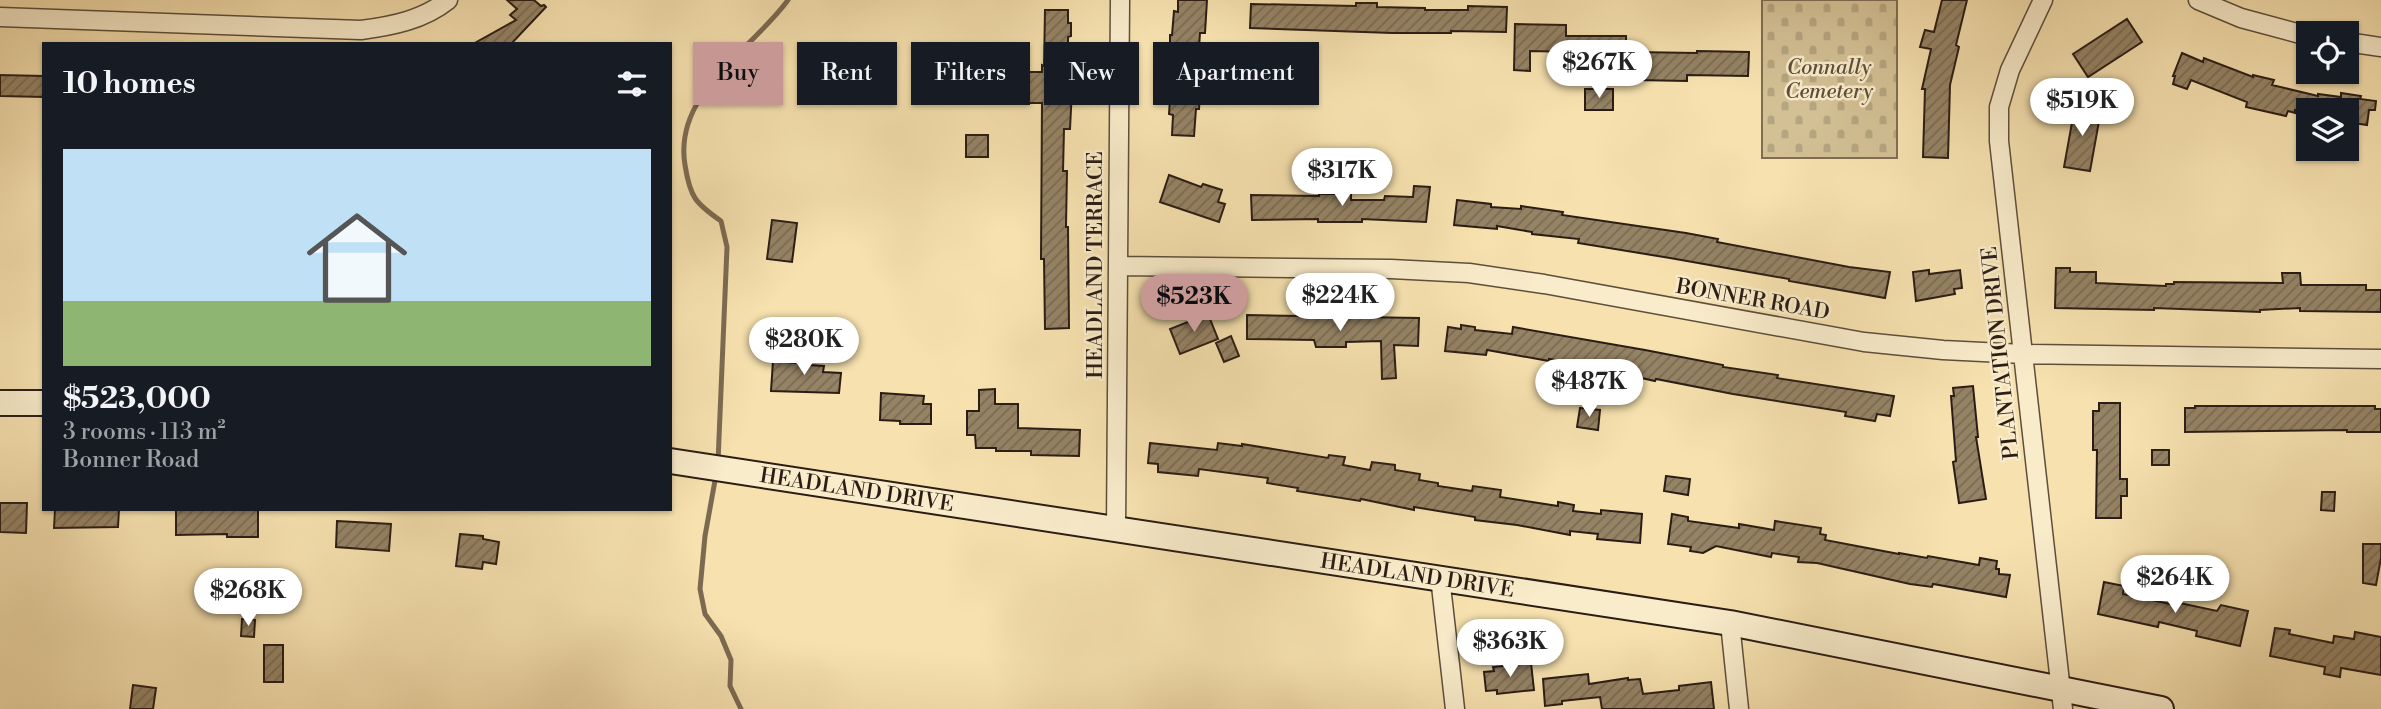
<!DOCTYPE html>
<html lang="en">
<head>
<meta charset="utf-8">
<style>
  body { margin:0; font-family:"Libre Bodoni",serif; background:#20242c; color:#f1f3f6; height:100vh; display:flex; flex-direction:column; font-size:26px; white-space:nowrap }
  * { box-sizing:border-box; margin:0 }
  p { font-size:23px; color:#9ea1a6 }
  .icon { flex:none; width:38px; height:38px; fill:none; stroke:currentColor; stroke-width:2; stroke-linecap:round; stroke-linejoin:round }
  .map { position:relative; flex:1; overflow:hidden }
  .sheet { position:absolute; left:42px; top:42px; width:630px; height:469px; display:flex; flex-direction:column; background:#171b24; border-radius:0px; box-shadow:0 2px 5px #0004 }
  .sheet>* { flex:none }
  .top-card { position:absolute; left:693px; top:42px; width:665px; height:63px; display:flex; gap:14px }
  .controls { position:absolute; left:2296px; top:21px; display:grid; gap:14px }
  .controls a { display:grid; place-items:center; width:63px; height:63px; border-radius:0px; background:#171b24; box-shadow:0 2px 5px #0004; font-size:35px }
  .price { position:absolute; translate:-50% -60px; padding:0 16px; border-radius:24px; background:#fff; color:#222; font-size:23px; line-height:46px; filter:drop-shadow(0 2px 4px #0008) }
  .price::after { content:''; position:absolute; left:50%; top:42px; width:21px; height:16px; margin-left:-10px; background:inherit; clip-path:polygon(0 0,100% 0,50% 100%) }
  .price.active { background:#c59692; color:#111 }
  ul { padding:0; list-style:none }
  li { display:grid; align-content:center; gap:14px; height:371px; padding:0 21px }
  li+li { border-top:2px solid #363941 }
  li span { display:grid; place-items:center; height:217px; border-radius:0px; color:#555 }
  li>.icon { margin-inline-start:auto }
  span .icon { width:126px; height:126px; fill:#fffc; stroke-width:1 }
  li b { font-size:30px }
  h2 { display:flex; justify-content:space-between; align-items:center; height:84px; padding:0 21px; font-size:30px }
  .pill { padding:0 24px; border-radius:0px; background:#171b24; box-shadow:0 2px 5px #0004; font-size:24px; line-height:63px }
  .pill.active { background:#c59692; color:#111 }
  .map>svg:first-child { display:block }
  .cemetery { fill:url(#cemetery-stones); stroke:#7f6e55; stroke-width:2 }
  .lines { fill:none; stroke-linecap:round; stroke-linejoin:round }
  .stream { stroke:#7b6a52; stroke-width:5 }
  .building { fill:url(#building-hatch); stroke:#2b1d15; stroke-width:2 }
  .minor-casing { stroke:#5e4e3c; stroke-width:21 }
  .secondary-casing { stroke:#2b1d15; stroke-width:28 }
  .minor { stroke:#f9eccb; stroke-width:18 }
  .secondary { stroke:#f9eccb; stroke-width:24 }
  .labels { text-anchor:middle; stroke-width:5; stroke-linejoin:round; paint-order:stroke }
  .park-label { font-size:21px; font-style:italic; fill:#5d4e3b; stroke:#f9eccb }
  .street-label { font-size:21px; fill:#2b1d15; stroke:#f9eccb }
</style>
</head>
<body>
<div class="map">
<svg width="2381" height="709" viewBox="0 0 2381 709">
  <defs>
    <pattern id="cemetery-stones" width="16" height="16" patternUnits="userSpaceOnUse" patternTransform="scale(1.75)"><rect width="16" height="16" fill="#d3c095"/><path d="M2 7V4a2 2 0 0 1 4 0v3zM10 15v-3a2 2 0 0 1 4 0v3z" fill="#b5a580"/></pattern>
    <pattern id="building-hatch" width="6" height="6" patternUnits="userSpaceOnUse" patternTransform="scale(1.75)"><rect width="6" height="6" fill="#958365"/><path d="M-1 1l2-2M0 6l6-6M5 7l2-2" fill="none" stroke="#7a6b52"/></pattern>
  </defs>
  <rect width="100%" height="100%" fill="#f6e1af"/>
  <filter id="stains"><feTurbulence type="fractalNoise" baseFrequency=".00286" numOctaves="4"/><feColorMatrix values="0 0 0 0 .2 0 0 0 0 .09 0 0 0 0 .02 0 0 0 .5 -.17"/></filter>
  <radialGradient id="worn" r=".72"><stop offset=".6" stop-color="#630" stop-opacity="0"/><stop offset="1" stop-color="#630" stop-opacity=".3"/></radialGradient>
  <path class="cemetery" d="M1762,0H1897V158H1762Z"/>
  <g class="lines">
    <path class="stream" d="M718,462L727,247L721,221C695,203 690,197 685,165C673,93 752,50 788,0
      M716,475L705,536L700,589L705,614L721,636L731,660L730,686L741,709"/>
  </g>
  <path class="building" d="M507,0H534L541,6L544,5L546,7L511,44H473L516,20L510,15L517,9Z
    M1178,0H1207L1205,33H1200L1196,94L1200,95L1199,109H1196L1194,136L1172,135L1173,115L1169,114L1173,53L1170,51V35H1172L1174,11L1178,12Z
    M1942,0H1967L1956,45L1959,47L1950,85L1948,158L1923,157L1925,89H1922L1931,49L1920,47L1925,30L1934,32Z
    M1356,3H1377V7L1425,8V10H1468V6L1507,7L1506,32L1451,31V33H1392L1250,28L1251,4L1356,6Z
    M1045,10H1068V23H1071V36L1068,37V71L1073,70L1074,89H1072L1070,129H1064L1063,171H1067L1066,227H1068L1069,328L1045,329L1044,259H1041L1042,103H1025L1024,72H1042V65L1044,66Z
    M2127,19L2142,42L2088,77L2073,54Z
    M1515,24L1566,25V36H1626V62H1574V52L1530,51V71L1514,70Z
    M1697,51L1749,52L1748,76L1687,75V81L1635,80V52L1697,53Z
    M2182,53L2203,62L2204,58L2253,77V75L2274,80L2272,85L2318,96V94L2341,97V93L2361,96L2360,99L2376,101L2375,110H2369L2367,125L2347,122V110H2295V113L2288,111L2286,116L2246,107L2247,102L2191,80L2187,89L2173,84L2175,76H2173Z
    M0,75L44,76V97L0,96Z
    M1585,89H1613V110H1585Z
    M2075,106L2101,110L2090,171L2064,167Z
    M966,135H988V157H966Z
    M1169,175L1201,187L1203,184L1222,190L1218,202L1225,204L1219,222L1160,202Z
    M1414,186L1430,187L1426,222L1362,219V222H1318V219L1252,220L1251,195L1319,196V194H1351V200H1384L1385,196L1413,197Z
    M1457,200L1491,204V207L1521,209V206L1563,212L1562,215L1686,233L1718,239L1717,242L1849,267L1890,272L1885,298L1789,281V279L1670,258L1578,243L1579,239L1532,234V232L1497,226V229L1454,225Z
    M772,220L797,223L792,262L767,259Z
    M2056,268H2070V272H2096V283L2166,286V284H2174V282L2283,283L2282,273H2300L2301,285H2366V290H2381V312L2300,311V308L2260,310V312L2154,308V310L2055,308Z
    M1929,270V274L1960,270L1962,288L1954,289L1955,294L1916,301L1913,272Z
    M1208,314L1218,339L1180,354L1170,329Z
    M1247,315L1419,318L1418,346L1394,345L1396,378L1382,379L1381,341L1346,342V347H1316L1314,340L1247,339Z
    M1461,325L1475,327V330L1512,334L1513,327L1645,350L1723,365V367L1778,375L1777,378L1894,396L1890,416L1877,414L1875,421L1845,416L1846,412L1733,394L1656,379L1655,381L1619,373L1620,371L1549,359V361L1487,350L1486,355L1445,351L1448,327L1461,329Z
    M1231,336L1239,356L1224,362L1216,343Z
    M796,352L811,353L810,365L824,366L823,372L841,373L839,393L771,391L773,361L795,363Z
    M1973,386L1978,437H1976L1986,499L1959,503L1953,462L1956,461L1951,396H1954L1953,388Z
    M995,389V404H1018V428L1080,430L1079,456L1031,455V451H996V448H976L975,435H967V411H979V390Z
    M881,393L924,396L923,404H931V424H900V421L880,420Z
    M2099,403H2120V479H2127V496H2121V518H2096L2097,450H2093V411H2099Z
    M2195,406H2375V409H2381V432H2347V430L2185,432V408H2195Z
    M1580,408L1600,410L1598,430L1577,427Z
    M1150,443L1217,450L1218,443L1242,446V444L1328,458L1329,455L1345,457L1343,465L1370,470L1372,462L1395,465V470L1420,474L1419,480L1438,483V486L1472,491L1473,486L1501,490L1500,497L1558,506V502L1574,505L1573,511L1601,514V510L1642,514L1640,543L1597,539L1598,534L1570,531V535L1517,525L1475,520V517L1414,507V510L1361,499L1360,501L1297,491L1298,488L1267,483L1268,478L1199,469L1198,476L1158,472V464L1148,463Z
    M2152,450H2169V465H2152Z
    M1666,476L1690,479L1688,495L1664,491Z
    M2322,492H2335L2334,511L2321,510Z
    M0,503H27L26,533L0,532Z
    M55,509H119L118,527L54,528Z
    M176,509H258V537H227V534L176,535Z
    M1672,514L1688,517V521L1739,528V524L1774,530L1775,521L1821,528L1820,534L1826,535L1825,540L1899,554V553L1927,558L1928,556L1979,565L1980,558L1997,561L1996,569H1999V574L2010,575L2006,597L1933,584L1932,587L1910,584L1817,563L1798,562L1799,557L1772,553L1771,557L1716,546L1703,553L1690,551L1691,547L1668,544Z
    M337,521L391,524L389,551L336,547Z
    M460,534L483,536V539L499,542L496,564L483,562L482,569L456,566Z
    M2363,544H2381V558L2376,585L2363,583Z
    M2104,582L2124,586L2123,594L2175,605V602L2217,611L2221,605L2248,611L2240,646L2196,636L2197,631L2159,622L2158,627L2098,614Z
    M242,619L255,620L254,637L241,636Z
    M2275,628L2290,630L2289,634L2333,643L2334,636L2354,639L2355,632L2381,637V675L2341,668L2340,677L2324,674L2325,667L2270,656Z
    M264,645H283V682H264Z
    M1531,663L1534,690L1497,694V690L1486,691L1484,672L1494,671L1493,667Z
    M1588,674L1589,684L1628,678V680L1640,679L1643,694L1679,690V686L1711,682L1714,709H1602L1600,697L1562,701V704L1545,706L1543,679Z
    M133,685L156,688L153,709H130Z"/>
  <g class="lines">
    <g class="minor-casing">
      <path id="minor" d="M2043,0L2010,70L1999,107V141L2063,709
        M2198,0L2241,18L2308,36
        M0,17L361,30C392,26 423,20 448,0
        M2347,42L2381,47
        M1118,266L1391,269L1469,273L1544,284L1864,342L1943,350L2023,354L2381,359
        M1116,529L1120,0
        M1440,577L1455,709
        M1730,623L1739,709"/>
    </g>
    <g class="secondary-casing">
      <g id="secondary">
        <path d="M0,403H44"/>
        <path id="s1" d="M670,461L1730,623L2161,709"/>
      </g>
    </g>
    <use href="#minor" class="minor"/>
    <use href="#secondary" class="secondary"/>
  </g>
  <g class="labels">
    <g class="park-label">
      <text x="1829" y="74">Connally<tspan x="1829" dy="24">Cemetery</tspan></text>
    </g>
    <g class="street-label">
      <text transform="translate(1095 265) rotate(-90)" y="7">HEADLAND TERRACE</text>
      <text transform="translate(1753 299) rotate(10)" y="7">BONNER ROAD</text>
      <text transform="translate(2000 353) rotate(-96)" y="7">PLANTATION DRIVE</text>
      <text dy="7" stroke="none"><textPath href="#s1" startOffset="189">HEADLAND DRIVE</textPath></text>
      <text dy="7" stroke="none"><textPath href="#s1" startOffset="756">HEADLAND DRIVE</textPath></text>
    </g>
  </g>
  <rect width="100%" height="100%" filter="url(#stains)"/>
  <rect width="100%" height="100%" fill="url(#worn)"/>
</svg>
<div class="controls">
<a><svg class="icon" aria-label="locate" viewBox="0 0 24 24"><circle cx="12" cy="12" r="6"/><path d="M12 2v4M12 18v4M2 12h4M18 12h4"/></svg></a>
<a><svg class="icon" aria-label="layers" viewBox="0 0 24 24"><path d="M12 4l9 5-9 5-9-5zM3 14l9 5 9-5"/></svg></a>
</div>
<b class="price" style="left:1599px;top:100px">$267K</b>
<b class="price" style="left:2082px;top:138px">$519K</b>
<b class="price" style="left:1342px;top:208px">$317K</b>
<b class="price" style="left:1340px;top:333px">$224K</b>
<b class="price active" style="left:1194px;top:334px">$523K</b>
<b class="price" style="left:804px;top:377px">$280K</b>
<b class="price" style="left:1589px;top:419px">$487K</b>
<b class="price" style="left:2175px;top:615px">$264K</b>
<b class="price" style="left:248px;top:628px">$268K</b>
<b class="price" style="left:1510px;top:679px">$363K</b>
<div class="top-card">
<a class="pill active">Buy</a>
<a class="pill">Rent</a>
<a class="pill">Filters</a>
<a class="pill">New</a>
<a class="pill">Apartment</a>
</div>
<section class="sheet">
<h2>10 homes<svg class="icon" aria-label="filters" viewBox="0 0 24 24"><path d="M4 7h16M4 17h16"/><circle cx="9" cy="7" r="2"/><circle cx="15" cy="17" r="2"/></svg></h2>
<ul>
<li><span style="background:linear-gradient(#bfe0f5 70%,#8fb573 0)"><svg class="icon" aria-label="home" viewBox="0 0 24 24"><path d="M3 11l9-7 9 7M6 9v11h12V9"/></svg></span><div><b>$523,000</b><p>3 rooms · 113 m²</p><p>Bonner Road</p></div></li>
</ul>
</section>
</div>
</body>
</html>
